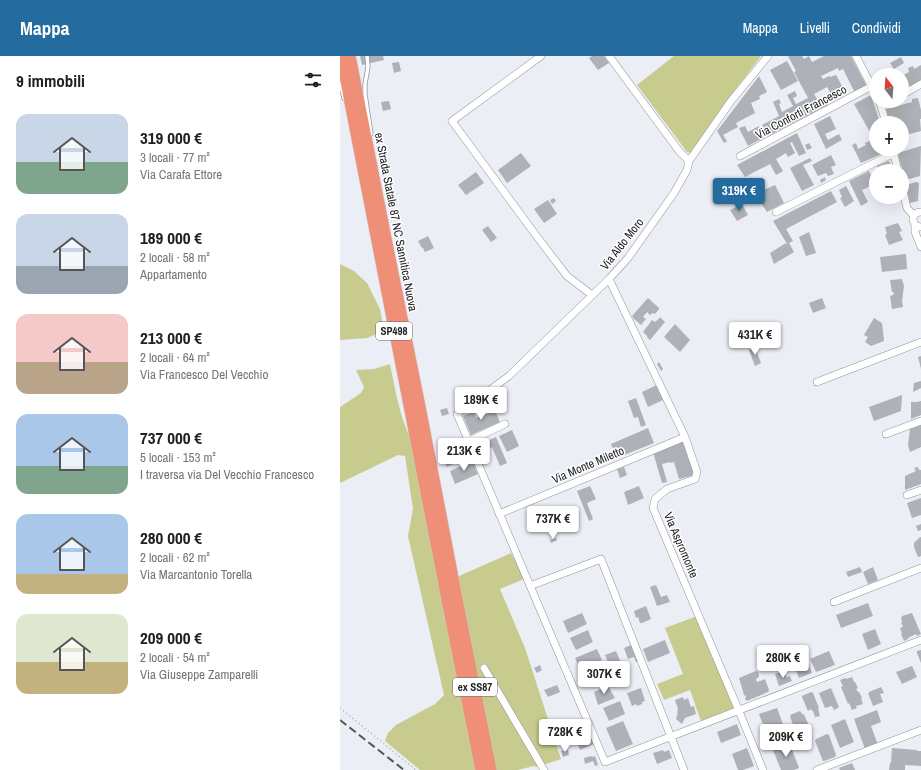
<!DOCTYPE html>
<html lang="it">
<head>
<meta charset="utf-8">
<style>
  body { margin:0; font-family:"Archivo Narrow",sans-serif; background:#f6f6f6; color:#202124; height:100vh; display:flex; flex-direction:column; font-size:15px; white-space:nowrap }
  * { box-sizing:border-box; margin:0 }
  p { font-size:13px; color:#757577 }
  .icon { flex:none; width:22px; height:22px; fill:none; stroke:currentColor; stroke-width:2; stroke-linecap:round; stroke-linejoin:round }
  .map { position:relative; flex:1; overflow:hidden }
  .panel { display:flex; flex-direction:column; background:#fff; width:340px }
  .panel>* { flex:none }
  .needle { width:26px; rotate:343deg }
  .fabs { position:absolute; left:529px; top:12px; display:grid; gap:8px }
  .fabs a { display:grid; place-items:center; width:40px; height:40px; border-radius:50%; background:#fff; box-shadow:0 4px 16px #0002; font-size:20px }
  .price { position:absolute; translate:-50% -34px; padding:0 9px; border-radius:4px; background:#fff; color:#222; font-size:13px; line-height:26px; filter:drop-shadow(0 1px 2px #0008) }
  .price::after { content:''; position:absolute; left:50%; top:24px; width:12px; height:9px; margin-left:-6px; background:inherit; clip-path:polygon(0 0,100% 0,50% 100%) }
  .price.current { background:#246b9f; color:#fff }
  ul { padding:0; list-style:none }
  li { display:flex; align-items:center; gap:12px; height:100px; padding:0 16px }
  li span { display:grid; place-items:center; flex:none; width:112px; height:80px; border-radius:12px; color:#555 }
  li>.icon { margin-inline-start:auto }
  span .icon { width:48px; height:48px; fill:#fffc; stroke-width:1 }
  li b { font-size:17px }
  h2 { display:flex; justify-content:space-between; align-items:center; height:48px; padding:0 16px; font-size:17px }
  header { display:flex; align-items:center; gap:24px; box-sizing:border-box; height:56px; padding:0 20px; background:#246b9f; color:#fff }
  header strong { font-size:19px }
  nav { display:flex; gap:22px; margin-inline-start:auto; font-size:14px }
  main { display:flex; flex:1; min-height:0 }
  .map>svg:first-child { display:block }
  .green { fill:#c7cc8e }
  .building { fill:#aeb1b7 }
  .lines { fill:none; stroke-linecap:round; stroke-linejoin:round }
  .service-casing { stroke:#909399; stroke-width:5 }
  .minor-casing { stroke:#909399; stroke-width:8 }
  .trunk-casing { stroke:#cacaca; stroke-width:12 }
  .path { stroke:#aaadb2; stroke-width:1.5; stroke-dasharray:1 3; stroke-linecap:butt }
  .service { stroke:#fff; stroke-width:3.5 }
  .minor { stroke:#fff; stroke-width:7 }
  .trunk { stroke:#f08f78; stroke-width:11 }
  .rail { stroke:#535558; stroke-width:2; stroke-dasharray:8 4; stroke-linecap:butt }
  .labels { text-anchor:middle; stroke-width:3; stroke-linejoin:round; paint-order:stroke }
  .shield { fill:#fff; stroke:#646466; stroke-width:1 }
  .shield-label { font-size:11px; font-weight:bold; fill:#212224 }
  .street-label { font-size:12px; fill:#212224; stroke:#fff }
</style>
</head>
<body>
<header>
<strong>Mappa</strong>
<nav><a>Mappa</a><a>Livelli</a><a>Condividi</a></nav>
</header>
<main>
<section class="panel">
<h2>9 immobili<svg class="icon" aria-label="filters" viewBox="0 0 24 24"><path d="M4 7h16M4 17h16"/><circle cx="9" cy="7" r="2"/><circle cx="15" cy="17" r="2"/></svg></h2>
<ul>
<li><span style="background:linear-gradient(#c9d6e8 60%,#7fa58c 0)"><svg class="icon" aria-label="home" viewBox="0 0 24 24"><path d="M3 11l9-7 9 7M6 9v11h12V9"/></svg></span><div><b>319 000 €</b><p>3 locali · 77 m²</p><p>Via Carafa Ettore</p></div></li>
<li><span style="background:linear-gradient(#c9d6e8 65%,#9aa5b1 0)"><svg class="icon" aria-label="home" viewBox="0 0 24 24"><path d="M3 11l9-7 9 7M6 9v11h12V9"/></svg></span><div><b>189 000 €</b><p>2 locali · 58 m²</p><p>Appartamento</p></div></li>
<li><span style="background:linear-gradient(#f6c9c9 60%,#b9a48a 0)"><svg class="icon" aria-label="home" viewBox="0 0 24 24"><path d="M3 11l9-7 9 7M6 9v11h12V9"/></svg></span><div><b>213 000 €</b><p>2 locali · 64 m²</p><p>Via Francesco Del Vecchio</p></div></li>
<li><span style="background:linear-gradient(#a9c7e8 65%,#7fa58c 0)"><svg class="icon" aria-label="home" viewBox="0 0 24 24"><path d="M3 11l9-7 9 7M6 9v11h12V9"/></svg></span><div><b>737 000 €</b><p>5 locali · 153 m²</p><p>I traversa via Del Vecchio Francesco</p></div></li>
<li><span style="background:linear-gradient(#a9c7e8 75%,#c2b280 0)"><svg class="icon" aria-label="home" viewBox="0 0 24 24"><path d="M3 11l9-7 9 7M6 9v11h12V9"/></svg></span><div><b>280 000 €</b><p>2 locali · 62 m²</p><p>Via Marcantonio Torella</p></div></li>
<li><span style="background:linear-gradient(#dfe7d0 60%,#c2b280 0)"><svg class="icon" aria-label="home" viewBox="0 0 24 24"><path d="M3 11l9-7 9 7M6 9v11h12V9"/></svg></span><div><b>209 000 €</b><p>2 locali · 54 m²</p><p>Via Giuseppe Zamparelli</p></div></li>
</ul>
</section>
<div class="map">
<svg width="581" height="714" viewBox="0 0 581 714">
  <rect width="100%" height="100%" fill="#ebeef5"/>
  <path class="green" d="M334,0H421L386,46L351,97L347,96L297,29Z
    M0,208L14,215L27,227L40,253L44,275L27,282L0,284Z
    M50,308C55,332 59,359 70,381L98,527L119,520L171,497L184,523L160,533L185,592L221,703L197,711L194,710L177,714H80L45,685L48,677L56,669L95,648L104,639L68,480L73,453L65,400L58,399L0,427V351L21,337L24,331L16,314L34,313Z
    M357,560L394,652L361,665L350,634L324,644L317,628L343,618L325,572Z"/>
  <path class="building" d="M20,0H43L44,4L22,9Z
    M252,0H264L269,7L258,14L249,2Z
    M448,0H462L464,3L469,0L472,6L484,0H511L526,29L514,35L503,13L499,15L498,12L481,20L483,23L489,20L490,21L496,19L506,37L494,43L487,31L474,38L479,46L485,43L488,49L428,80L422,69L439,60L433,46L439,43L441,47L439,48L442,56L453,50L447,39L455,35L457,40L453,42L456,48L468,42L454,16L456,15Z
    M561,1L564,7L554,13L550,7Z
    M447,5L458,25L441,34L430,14Z
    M59,6L61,15L54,17L52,7Z
    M581,9V24L562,35V20L569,16L568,12L573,10L574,13Z
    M547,15L549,19H540Z
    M419,20L427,36L419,40L420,43L411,47L415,57L396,67L398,71L383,79L387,85L384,87L377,75Z
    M531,39L540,67H536V93H547L548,95L521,107L512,89L516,87L518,93L526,89L525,87L534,83L514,48Z
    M578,42L581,54V63H580L581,75L562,80V67H552L550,60H548L546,53L572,46V43Z
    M49,45L51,53L43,55L41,46Z
    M490,60L496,73L485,78L488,84L499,78L502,84L486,93L474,68Z
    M405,70L408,76L419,70L425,81L408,90L399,72Z
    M457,77L466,97L459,100L452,86L450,87L455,97L448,101L446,97L436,103L443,115L436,119L430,108L405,121L397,109Z
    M469,87L472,92L467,94L465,89Z
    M581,90L580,120L565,124L558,97Z
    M181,97L191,110L167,127L158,114Z
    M491,99L496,109L491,111L494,118L488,120L486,117L478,120L472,109Z
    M470,102L472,105L463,109L474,129L462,135L450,112Z
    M549,105L552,115H538L537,110Z
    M529,115L535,128L522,134L528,146L521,150L509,125Z
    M136,116L144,127L126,139L118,129Z
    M485,121L486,124L481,127L480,124Z
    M576,126L579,127L578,145L570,147L566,129Z
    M435,129L444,147L427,156L415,138Z
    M506,130L514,145L505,151L500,142L502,141L499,134Z
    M491,135L497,146L446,173L453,185L449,187L454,196L434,208L430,197L446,187L449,191L433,165Z
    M214,142L216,145L212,148L210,144Z
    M208,144L217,158L204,167L194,153Z
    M402,148L408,159L397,165L390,154Z
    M558,167L562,175L559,176L563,184L549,189L545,179L547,178L545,171Z
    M148,170L157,182L151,186L142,174Z
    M469,176L476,197L466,200L459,181Z
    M88,180L94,192L85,196L83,192H82L78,185Z
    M566,198L567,213L542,216L540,201Z
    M562,223L564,230L562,245L563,251L552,253L550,240L553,239L554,236H552L550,224Z
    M308,242L319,252V253L315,258L313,257L310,259L307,256L303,261L306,263L301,269L293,262V261L292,260Z
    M482,242L486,252L473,257L469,247Z
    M320,261L325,266L310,284L307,281V280L303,276L312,264L315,266L317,264V265Z
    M534,262L542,267L544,285L531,290L525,286L528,281L524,279Z
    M335,268L350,284L340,296L324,281Z
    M415,291L421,307L415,310L409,294Z
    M581,300V313L578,301Z
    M319,306L323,313L321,315L317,308Z
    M581,325V332L573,336L574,327Z
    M317,329L323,344L308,351L302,336Z
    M562,339L561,355L534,365L529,351Z
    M296,342L306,369L301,371L298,361L294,362L288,345Z
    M581,345V359L571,363V346H577Z
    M153,350L160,366L131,379L123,360L134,355L136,362L150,357L148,352Z
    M107,352L109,358L102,360L100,354Z
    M581,369V391L570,396L568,389L570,373Z
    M308,372L314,387L277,402L271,388Z
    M172,374L179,390L167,396L159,380Z
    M156,381L167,407L160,410L152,391L139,397L136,390Z
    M344,385L355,419L339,423L334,406L331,407L330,406L322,408L327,426L322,427L313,396Z
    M116,391L122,404L107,411L101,397Z
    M134,404L136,409L135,412L138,418L115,428L110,415Z
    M284,411L287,419L280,422L277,413Z
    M578,411L579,414H581V428L565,434V420L576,415L574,412Z
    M250,430L256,443L247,447L253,463L249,465L237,435Z
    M299,430L304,442L288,449L284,436Z
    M581,442V459L572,462L567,447Z
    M581,468V474L578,475L576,470Z
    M581,481V500L578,501L574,491V487L577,484L579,483L578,482Z
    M216,482L217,484L211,487L210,484Z
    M520,511L522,516L508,521L506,516Z
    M533,511L538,524L528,528L523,516Z
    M316,529L321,541L327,539L330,546L317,550L310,531Z
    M528,547L533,560L501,572L496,559Z
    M306,550L311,563L302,567H300L298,561L296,562L294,555Z
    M242,557L247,568L228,577L223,565Z
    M572,557L581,578L577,580L576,578L568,582V583L564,585L561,578L562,577L560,572L563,571L561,566H562L561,562L562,561V560Z
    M535,573L541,588L528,594L522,578Z
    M248,574L252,584L253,586L236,594L230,582Z
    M325,584L330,597L308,606L303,593Z
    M291,589L295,600H296L298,606H296L294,601L288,603L284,592Z
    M257,593L262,604L240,614L235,602Z
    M581,594V607L577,597V595Z
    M276,595L284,614L273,618L265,599Z
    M489,595L495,609L476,616L470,603Z
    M466,601L472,617L459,622L453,606Z
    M446,602L448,607L439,610L437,605Z
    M200,609L202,614L197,617L194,612Z
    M572,610L577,621L562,628L556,616Z
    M416,615L418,616L419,620V621L416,623L417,626L425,623L429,634L428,636L407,645L405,643L406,640L404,639L399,622Z
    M444,615L446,621L450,620L452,625L439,630L435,618Z
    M512,621L514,626H515L518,632L516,633L518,636H519L522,642L521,643L523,648L516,650L517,652L512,654L509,647L508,648L501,631L503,630L500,624L505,622L506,623Z
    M217,629L220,636L208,641L204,634Z
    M268,630L275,642L258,649L254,636Z
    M541,631L544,637L540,638L543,646L533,650L528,637H529V636Z
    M301,632L305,645L302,646V648L297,650L296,648L292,650L287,637Z
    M491,632L499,651L494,654L492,650L485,652L479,637Z
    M471,636L473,637L479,652L478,653L480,660L475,661L473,655H472L471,653L468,655L462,641V640Z
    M343,641L344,644L348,642L351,651L354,650L356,658L345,662L342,668L336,663L338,657H337L338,653L335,644Z
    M280,645L285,658L269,665L263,652Z
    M437,652L447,679L429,685L419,658Z
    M537,654L541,666L531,670L538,689L525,693L514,663Z
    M460,655L463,659L464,658L469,670L457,675L454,671L450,661L451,660L450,659Z
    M505,663L514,686L500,692L491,669Z
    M283,665L293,688L276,695L266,672Z
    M397,668L401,679L381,687L377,676Z
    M247,673L254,688L240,694L234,679Z
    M487,678L489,679L496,699L495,701L484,705H483L475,685L476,683Z
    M450,688L459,712L454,714H441L433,694Z
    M407,692L414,710L403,714H398L392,698Z
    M552,692L577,694V695H581V710L565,709V714H549L550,707H551Z
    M228,694L229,699L223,701L221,695Z
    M323,694L324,696L329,694L332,702L317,708L313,697Z
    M251,700L252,701L255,700L258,709L255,710L253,705L245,708L244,702Z
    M512,707L515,714H500L499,712Z"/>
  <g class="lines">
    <g class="service-casing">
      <path id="service" d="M27,0L28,11L25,28V38L31,78
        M0,27L4,42"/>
    </g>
    <g class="minor-casing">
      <path id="minor" d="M201,0L112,65L195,178L227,220L252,239
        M269,0L339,95L349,105
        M428,0L391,45L349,105L347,114L334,137L288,202L269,223L169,320L117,358L265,706L581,584
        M516,0L536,39
        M562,39L581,28
        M539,45L541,50L546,67
        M541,50L550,45
        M553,94L558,115
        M400,100L532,30
        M562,130L567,152L574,160
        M436,156L554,97
        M581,156C576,156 573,159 573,164C574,168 576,171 581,171
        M575,169V176L581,191
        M269,223L345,381L357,416L355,423L327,433L315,443L313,452L399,655L423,714
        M477,326L581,286
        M546,378L581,365
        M129,385L165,368
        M567,439L581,434
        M159,458L345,381
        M190,530L261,503L344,714
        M494,546L581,512
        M144,612L204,714
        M477,714L581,674"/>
    </g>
    <g class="trunk-casing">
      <path id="trunk" d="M1,0L108,549L141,714
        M10,0L47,188L80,351L118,548L151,714"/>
    </g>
    <path class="path" d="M0,652L76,714"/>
    <use href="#service" class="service"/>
    <use href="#minor" class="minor"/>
    <use href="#trunk" class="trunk"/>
    <path class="rail" d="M0,664L64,714"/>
  </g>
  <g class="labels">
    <g class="shield">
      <rect x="36" y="266" width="36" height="18" rx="3"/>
      <rect x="113" y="622" width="44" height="18" rx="3"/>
    </g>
    <g class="shield-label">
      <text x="54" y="279">SP498</text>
      <text x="135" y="635">ex SS87</text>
    </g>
    <g class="street-label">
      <text transform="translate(461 56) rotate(-28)" y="4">Via Conforti Francesco</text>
      <text transform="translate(56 166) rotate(79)" y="4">ex Strada Statale 87 NC Sannitica Nuova</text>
      <text transform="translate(282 188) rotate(-52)" y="4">Via Aldo Moro</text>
      <text transform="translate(248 409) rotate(-23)" y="4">Via Monte Miletto</text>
      <text transform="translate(341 489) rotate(67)" y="4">Via Aspromonte</text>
    </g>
  </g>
</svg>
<div class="fabs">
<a><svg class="needle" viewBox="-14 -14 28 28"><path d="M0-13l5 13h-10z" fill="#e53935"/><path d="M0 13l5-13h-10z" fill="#757577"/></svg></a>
<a>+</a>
<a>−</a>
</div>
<b class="price current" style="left:399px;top:156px">319K €</b>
<b class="price" style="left:415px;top:300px">431K €</b>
<b class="price" style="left:141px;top:365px">189K €</b>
<b class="price" style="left:124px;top:416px">213K €</b>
<b class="price" style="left:213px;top:484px">737K €</b>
<b class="price" style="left:443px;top:623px">280K €</b>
<b class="price" style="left:264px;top:639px">307K €</b>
<b class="price" style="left:225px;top:697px">728K €</b>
<b class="price" style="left:446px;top:702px">209K €</b>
</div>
</main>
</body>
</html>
